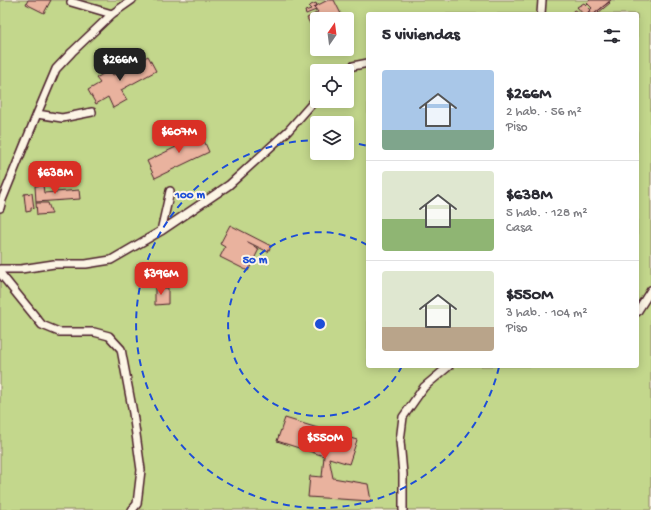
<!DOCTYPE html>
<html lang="es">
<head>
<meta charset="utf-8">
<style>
  body { margin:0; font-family:"Gochi Hand",sans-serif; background:#f7f7f7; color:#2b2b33; height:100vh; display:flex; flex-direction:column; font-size:15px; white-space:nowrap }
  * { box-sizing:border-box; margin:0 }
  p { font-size:13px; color:#7c7c81 }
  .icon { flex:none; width:22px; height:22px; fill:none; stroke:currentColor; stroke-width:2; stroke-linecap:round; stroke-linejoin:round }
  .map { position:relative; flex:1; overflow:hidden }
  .side { position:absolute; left:366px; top:12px; width:273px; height:356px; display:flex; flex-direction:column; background:#fff; border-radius:4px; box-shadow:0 2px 10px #0003 }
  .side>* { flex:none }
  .needle { width:26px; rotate:14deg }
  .buttons { position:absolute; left:310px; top:12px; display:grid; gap:8px }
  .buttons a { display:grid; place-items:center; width:44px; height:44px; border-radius:4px; background:#fff; box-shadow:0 2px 10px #0003; font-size:20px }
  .price { position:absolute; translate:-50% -34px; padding:0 9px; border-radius:8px; background:#d93025; color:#fff; font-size:13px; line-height:26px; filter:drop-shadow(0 1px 2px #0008) }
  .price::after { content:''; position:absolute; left:50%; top:24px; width:12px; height:9px; margin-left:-6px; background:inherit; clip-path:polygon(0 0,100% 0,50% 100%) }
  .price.current { background:#222; color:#fff }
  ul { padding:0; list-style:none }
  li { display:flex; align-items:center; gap:12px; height:100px; padding:0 16px }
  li+li { border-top:1px solid #e1e1e2 }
  li span { display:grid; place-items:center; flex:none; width:112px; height:80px; border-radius:4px; color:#555 }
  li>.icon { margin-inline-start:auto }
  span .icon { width:48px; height:48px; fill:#fffc; stroke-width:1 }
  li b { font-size:17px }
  h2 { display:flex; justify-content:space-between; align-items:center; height:48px; padding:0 16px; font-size:17px }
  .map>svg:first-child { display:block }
  .green { fill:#c3d78c; stroke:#867b5c; fill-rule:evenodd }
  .building { fill:#e9b29e; stroke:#4a1f2b }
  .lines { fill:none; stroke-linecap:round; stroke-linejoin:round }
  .lane-casing { stroke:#4a1f2b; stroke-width:10 }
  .lane { stroke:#fcf5e5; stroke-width:7 }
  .ring { fill:none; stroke:#1d4ed8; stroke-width:2; stroke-dasharray:7 5 }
  .centre { fill:#1d4ed8; stroke:#fcf5e5; stroke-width:2 }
  .ring-label { font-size:12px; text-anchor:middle; font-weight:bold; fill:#1d4ed8; stroke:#fcf5e5; stroke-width:4; stroke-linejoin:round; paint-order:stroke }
</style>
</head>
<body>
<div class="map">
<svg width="651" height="510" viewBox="0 0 651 510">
  <rect width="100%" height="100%" fill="#fcf5e5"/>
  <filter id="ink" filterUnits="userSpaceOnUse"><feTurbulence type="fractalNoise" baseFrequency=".025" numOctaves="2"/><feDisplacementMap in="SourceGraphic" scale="8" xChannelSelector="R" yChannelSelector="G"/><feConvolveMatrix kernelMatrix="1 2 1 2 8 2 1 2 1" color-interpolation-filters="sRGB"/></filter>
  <g filter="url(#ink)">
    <path class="green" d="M0,0H651V510H0ZM368,14H637V366H368ZM317,19H347V49H317ZM317,71H347V101H317ZM317,123H347V153H317Z"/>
    <path class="building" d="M28,0H51L44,13L26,4Z
      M328,0H334L341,14L338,15L340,19H317V37L307,18L318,12L314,7Z
      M590,0H611L594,14H586L592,8L587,3Z
      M609,2L610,3L598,13L600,14H594Z
      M316,3L317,6L314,7L316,10L306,14L305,11L311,9L309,7L311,5Z
      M584,3L591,10L586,14H583L577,7Z
      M574,10L582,14H570Z
      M148,56L156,71L121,90L127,100L113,108L108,97L96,104L88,90L100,83L96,78L110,70L113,75Z
      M190,131L194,139L202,136L209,152L155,178L147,161L176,147L173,140Z
      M43,185L44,193L79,190L80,199L36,202L35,186Z
      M32,193L34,209L32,207H31V211L26,212L24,194Z
      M36,203H48L52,214L37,215Z
      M230,225L271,246L268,252L248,242V243L259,249L248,271L220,257L225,247L220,244Z
      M155,288H168V304L155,305Z
      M285,418L357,440L349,464L329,458L333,478L368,484L371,501L308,497L310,476L322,477L324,456L277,441Z"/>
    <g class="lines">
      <g class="lane-casing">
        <path id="lane" d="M71,2L112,14
          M541,14L542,0
          M344,71L353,66L368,63
          M37,114L62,118L92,112
          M0,208L2,200L37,114L56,69L72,52L112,14L132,0
          M161,231L170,191
          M0,269H21L54,264H86L111,260L161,231L229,185L288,131L317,98
          M0,273L42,325L59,332H94L109,336L121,349L133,413L141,470L137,504L132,510
          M637,312L651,290
          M403,510V474L400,441L403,417L424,387L449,366"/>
      </g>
      <use href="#lane" class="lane"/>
    </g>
  </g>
  <g class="ring">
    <path d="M402 366A92 92 0 1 1 367 245"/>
    <path d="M499 367A184 184 0 1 1 317 140M347 142A184 184 0 0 1 368 146"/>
  </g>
  <circle cx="320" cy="324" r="6" class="centre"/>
  <g class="ring-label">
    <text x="190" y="198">100 m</text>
    <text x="255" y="263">50 m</text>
  </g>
</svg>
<div class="buttons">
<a><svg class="needle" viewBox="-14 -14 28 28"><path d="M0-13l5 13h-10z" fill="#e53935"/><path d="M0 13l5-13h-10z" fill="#7c7c81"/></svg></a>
<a><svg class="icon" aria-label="locate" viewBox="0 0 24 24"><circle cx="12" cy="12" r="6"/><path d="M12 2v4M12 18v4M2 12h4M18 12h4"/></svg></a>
<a><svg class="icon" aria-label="layers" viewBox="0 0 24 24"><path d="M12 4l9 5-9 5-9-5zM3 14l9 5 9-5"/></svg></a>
</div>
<b class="price current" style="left:120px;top:82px">$266M</b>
<b class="price" style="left:179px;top:154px">$607M</b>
<b class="price" style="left:55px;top:195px">$638M</b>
<b class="price" style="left:161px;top:296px">$396M</b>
<b class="price" style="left:325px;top:460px">$550M</b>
<section class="side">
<h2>5 viviendas<svg class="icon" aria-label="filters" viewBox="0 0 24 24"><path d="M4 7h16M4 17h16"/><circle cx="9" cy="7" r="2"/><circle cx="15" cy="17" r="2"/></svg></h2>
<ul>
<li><span style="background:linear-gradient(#a9c7e8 75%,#7fa58c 0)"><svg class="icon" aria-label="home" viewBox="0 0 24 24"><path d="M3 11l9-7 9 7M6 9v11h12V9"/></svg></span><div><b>$266M</b><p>2 hab. · 56 m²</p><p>Piso</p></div></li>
<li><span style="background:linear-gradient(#dfe7d0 60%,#8fb573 0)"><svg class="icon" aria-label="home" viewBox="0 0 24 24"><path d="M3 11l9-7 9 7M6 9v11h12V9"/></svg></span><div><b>$638M</b><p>5 hab. · 128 m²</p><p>Casa</p></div></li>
<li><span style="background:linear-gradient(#dfe7d0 70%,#b9a48a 0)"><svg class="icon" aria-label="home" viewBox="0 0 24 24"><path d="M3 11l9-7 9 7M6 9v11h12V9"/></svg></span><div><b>$550M</b><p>3 hab. · 104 m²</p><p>Piso</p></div></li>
</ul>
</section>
</div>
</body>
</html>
